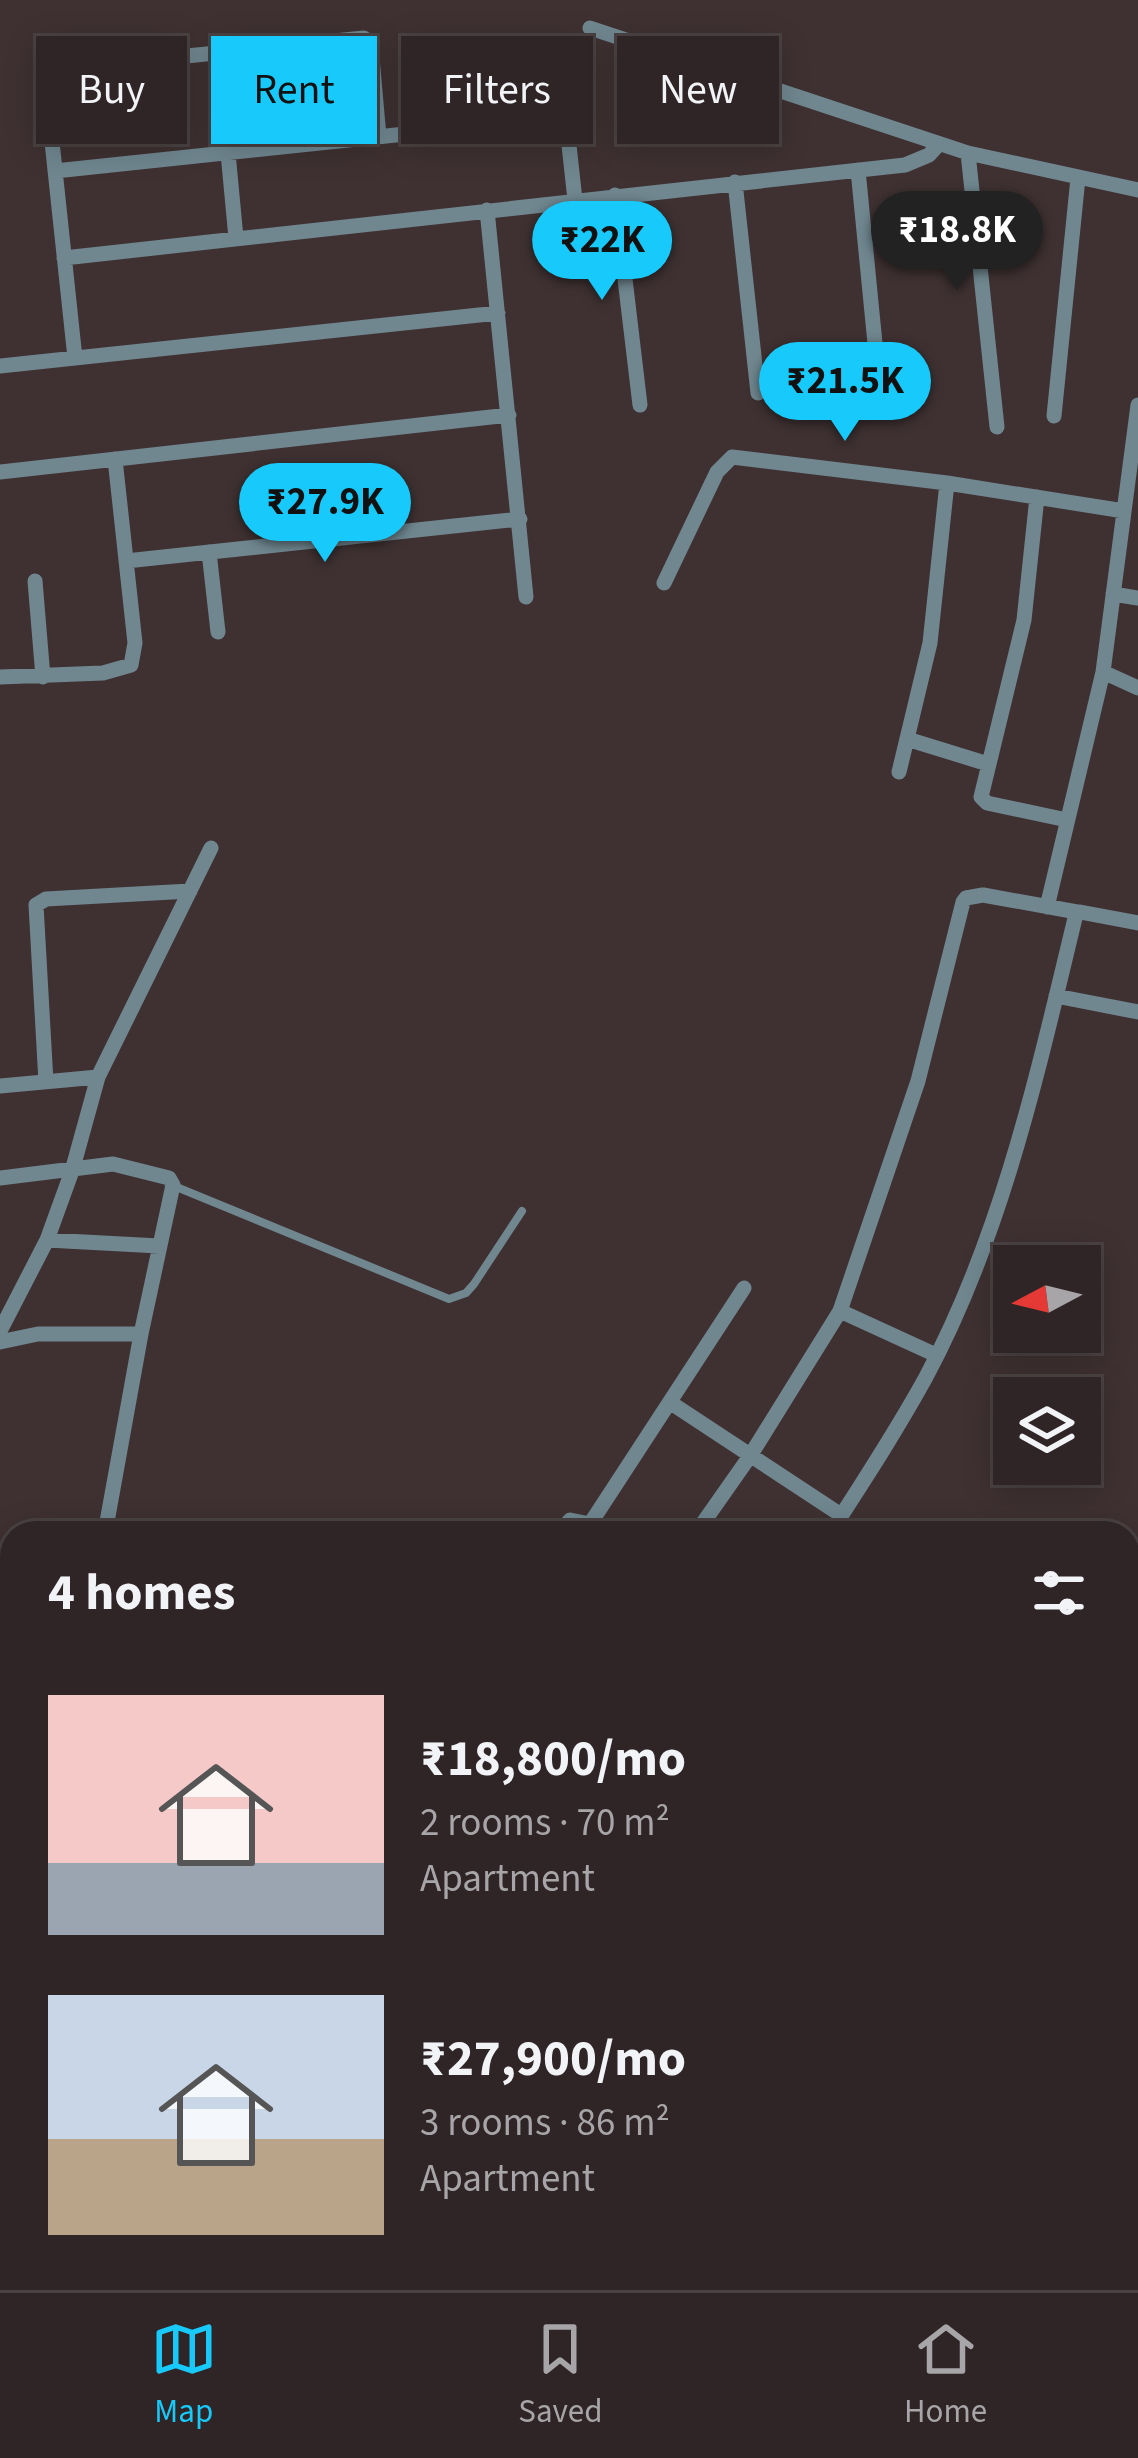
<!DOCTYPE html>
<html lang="en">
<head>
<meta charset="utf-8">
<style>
  body { margin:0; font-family:"Source Sans 3",sans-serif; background:#3b3132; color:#f1f3f6; height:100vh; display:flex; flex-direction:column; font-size:45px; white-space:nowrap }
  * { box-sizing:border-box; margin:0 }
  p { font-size:39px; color:#a7a5a7 }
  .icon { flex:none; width:66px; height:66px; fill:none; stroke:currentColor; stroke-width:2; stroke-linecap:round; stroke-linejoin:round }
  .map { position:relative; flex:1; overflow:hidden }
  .panel { position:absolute; left:0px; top:1521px; width:1140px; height:771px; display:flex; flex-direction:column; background:#2f2526; border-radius:36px 36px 0 0; box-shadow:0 6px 30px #0003,0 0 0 3px #4a4243 }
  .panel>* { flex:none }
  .hud { position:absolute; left:36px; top:36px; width:1068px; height:108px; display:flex; gap:24px }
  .needle { width:78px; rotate:263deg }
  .buttons { position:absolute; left:993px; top:1245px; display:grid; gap:24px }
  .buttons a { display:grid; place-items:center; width:108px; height:108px; border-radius:0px; background:#2f2526; box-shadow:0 6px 30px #0003,0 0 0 3px #4a4243; font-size:60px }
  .price { position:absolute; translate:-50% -102px; padding:0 27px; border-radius:42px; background:#18cafc; color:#111; font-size:39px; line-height:78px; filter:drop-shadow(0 3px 6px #0008) }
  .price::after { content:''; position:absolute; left:50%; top:72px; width:36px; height:27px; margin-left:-18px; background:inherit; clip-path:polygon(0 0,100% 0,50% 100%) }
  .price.active { background:#222; color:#fff }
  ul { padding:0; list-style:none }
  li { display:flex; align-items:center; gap:36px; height:300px; padding:0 48px }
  li span { display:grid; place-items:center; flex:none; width:336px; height:240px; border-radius:0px; color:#555 }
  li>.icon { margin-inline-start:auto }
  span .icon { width:144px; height:144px; fill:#fffc; stroke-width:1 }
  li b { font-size:51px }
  h2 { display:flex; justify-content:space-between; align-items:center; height:144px; padding:0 48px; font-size:51px }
  .tag { padding:0 42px; border-radius:0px; background:#2f2526; box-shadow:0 6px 30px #0003,0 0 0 3px #4a4243; font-size:42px; line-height:108px }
  .tag.active { background:#18cafc; color:#111 }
  .tabs { display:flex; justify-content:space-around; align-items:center; height:168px; border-top:3px solid #4a4243; background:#2f2526; font-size:33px; color:#a7a5a7 }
  .tabs a { display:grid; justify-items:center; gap:6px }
  .tabs .active { color:#18cafc }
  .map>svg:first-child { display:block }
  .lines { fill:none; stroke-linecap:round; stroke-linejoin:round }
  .lane { stroke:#708790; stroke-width:8 }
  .street { stroke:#708790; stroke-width:15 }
  .highway { stroke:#dcf2fb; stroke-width:27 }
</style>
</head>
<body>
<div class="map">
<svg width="1138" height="2290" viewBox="0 0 1138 2290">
  <rect width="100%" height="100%" fill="#3f3132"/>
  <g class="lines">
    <path class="lane" d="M174,1186L449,1299L466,1293L474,1284L522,1211"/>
    <path class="street" d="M590,28L968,153L1138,190
      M97,65L364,38L371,46L379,137
      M50,123L75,358
      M228,153L236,238
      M968,153L997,427
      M858,170L878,374
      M55,171L556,118L562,119L567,127L575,200
      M735,182L758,393
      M615,195L640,405
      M487,210L526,597
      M64,258L905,165L929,155L939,144
      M0,366L498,313
      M1054,416L1078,178
      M0,472L509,415
      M1037,497L1024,620L981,797L987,803L1067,820
      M209,552L218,632
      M126,561L520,519
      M35,581L43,677
      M664,583L717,472L732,457L947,483L1124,511
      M1113,594L1138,598
      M1103,672L1138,688
      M0,677L103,673L131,665L135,643L115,459
      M907,739L988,764
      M899,772L930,643L947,483
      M1047,907L1103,672L1138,405
      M1056,996L1138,1012
      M46,1082L36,905L46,899L190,891
      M0,1086L98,1077
      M0,1178L113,1164L169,1178L173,1185L141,1334L105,1533
      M47,1240L159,1246
      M840,1311L936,1355
      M0,1331L47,1240L72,1171L98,1077L211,848
      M0,1342L38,1334H141
      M671,1403L841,1515
      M559,1533L570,1520L590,1524L744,1288
      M696,1533L750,1456L840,1311L918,1081L963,902L966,898L983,895L1077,912
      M830,1533C863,1482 897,1430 926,1377C1003,1233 1038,1071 1076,914L1080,912L1138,923
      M0,1646L12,1650
      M0,1681L2,1714
      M0,2020L12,2024
      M0,2132L12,2135
      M0,2288L12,2251
      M136,2290L138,2280
      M266,2290L268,2280"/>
    <path class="highway" d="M1128,2123L1138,2106
      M1128,2159L1138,2143
      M1047,2290L1053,2280"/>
  </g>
</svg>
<div class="buttons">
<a><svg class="needle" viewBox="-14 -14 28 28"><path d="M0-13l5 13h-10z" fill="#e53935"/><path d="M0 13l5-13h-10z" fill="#a7a5a7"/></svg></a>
<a><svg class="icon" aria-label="layers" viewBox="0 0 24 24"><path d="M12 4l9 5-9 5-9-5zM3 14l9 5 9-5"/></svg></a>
</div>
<b class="price active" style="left:957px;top:293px">₹18.8K</b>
<b class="price" style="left:602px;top:303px">₹22K</b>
<b class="price" style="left:845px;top:444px">₹21.5K</b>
<b class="price" style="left:325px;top:565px">₹27.9K</b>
<div class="hud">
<a class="tag">Buy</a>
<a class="tag active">Rent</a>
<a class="tag">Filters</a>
<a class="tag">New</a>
</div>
<section class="panel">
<h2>4 homes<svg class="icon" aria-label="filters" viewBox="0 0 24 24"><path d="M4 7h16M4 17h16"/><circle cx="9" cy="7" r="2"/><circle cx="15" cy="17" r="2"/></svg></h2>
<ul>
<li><span style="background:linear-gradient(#f6c9c9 70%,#9aa5b1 0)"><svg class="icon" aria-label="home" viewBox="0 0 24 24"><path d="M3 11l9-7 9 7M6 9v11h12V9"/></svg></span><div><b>₹18,800/mo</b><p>2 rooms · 70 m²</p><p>Apartment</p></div></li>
<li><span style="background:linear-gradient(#c9d6e8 60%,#b9a48a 0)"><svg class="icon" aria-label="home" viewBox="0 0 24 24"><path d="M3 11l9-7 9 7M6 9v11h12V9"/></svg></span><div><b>₹27,900/mo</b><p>3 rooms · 86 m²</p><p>Apartment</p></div></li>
</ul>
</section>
</div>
<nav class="tabs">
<a class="active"><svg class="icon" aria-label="map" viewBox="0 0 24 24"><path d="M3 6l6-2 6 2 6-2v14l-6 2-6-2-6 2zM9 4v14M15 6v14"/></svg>Map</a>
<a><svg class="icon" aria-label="saved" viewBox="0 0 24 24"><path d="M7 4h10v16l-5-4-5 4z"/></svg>Saved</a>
<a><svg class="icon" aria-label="home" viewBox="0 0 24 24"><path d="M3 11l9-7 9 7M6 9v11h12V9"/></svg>Home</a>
</nav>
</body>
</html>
